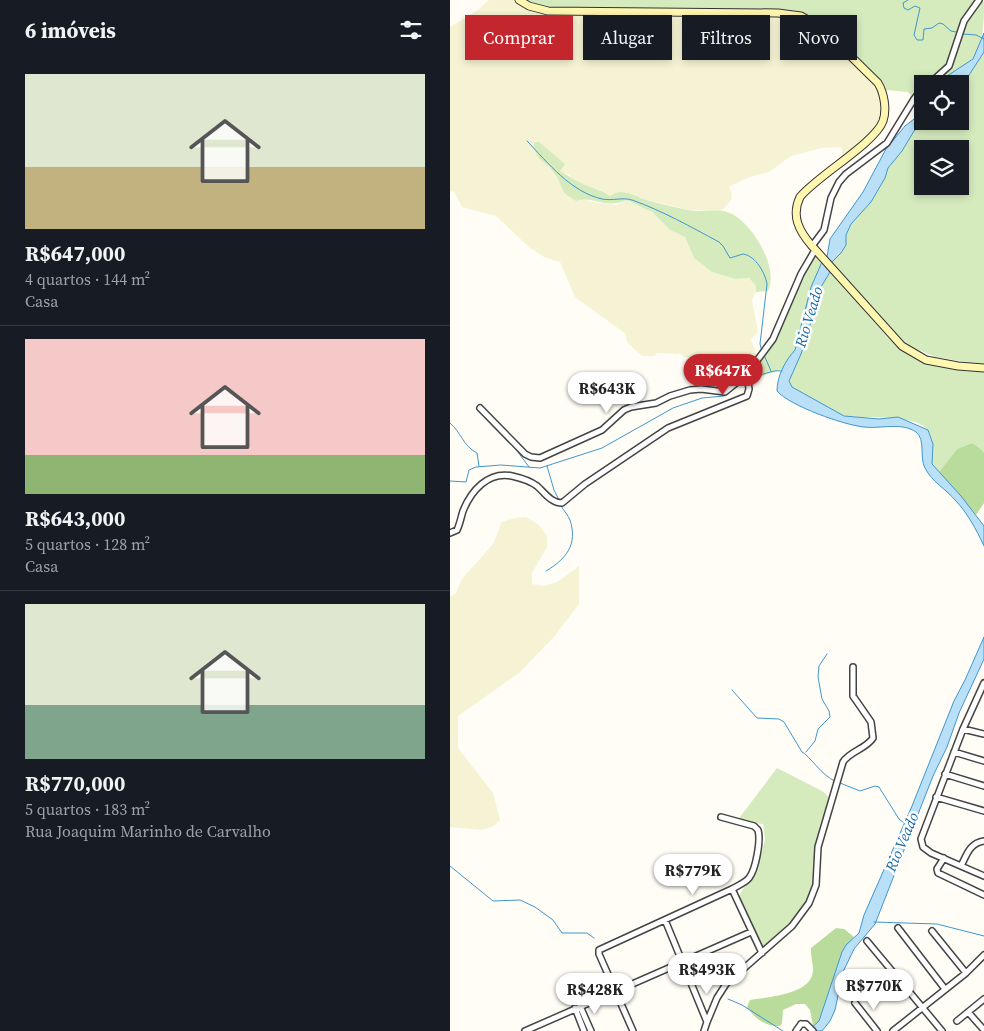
<!DOCTYPE html>
<html lang="pt">
<head>
<meta charset="utf-8">
<style>
  body { margin:0; font-family:"Source Serif 4",serif; background:#242831; color:#f1f3f6; height:100vh; display:flex; flex-direction:column; font-size:19px; white-space:nowrap }
  * { box-sizing:border-box; margin:0 }
  p { font-size:16px; color:#9ea1a6 }
  .icon { flex:none; width:28px; height:28px; fill:none; stroke:currentColor; stroke-width:2; stroke-linecap:round; stroke-linejoin:round }
  .map { position:relative; flex:1; overflow:hidden }
  .side { display:flex; flex-direction:column; background:#171b24; width:450px }
  .side>* { flex:none }
  .hud { position:absolute; left:15px; top:15px; width:444px; height:45px; display:flex; gap:10px }
  .fabs { position:absolute; left:464px; top:75px; display:grid; gap:10px }
  .fabs a { display:grid; place-items:center; width:55px; height:55px; border-radius:0px; background:#171b24; box-shadow:0 2px 8px #0003; font-size:25px }
  .price { position:absolute; translate:-50% -42px; padding:0 11px; border-radius:18px; background:#fff; color:#222; font-size:16px; line-height:32px; filter:drop-shadow(0 1px 2px #0008) }
  .price::after { content:''; position:absolute; left:50%; top:30px; width:15px; height:11px; margin-left:-8px; background:inherit; clip-path:polygon(0 0,100% 0,50% 100%) }
  .price.active { background:#c4262e; color:#fff }
  ul { padding:0; list-style:none }
  li { display:grid; align-content:center; gap:10px; height:265px; padding:0 25px }
  li+li { border-top:1px solid #363941 }
  li span { display:grid; place-items:center; height:155px; border-radius:0px; color:#555 }
  li>.icon { margin-inline-start:auto }
  span .icon { width:90px; height:90px; fill:#fffc; stroke-width:1 }
  li b { font-size:21px }
  h2 { display:flex; justify-content:space-between; align-items:center; height:60px; padding:0 25px; font-size:21px }
  .chip { padding:0 18px; border-radius:0px; background:#171b24; box-shadow:0 2px 8px #0003; font-size:18px; line-height:45px }
  .chip.active { background:#c4262e; color:#fff }
  main { display:flex; flex:1; min-height:0 }
  .map>svg:first-child { display:block }
  .farmland { fill:#f6f3d4 }
  .green { fill:#d5ebbd; fill-rule:evenodd }
  .forest { fill:#b9dc9c }
  .water { fill:#b9e0f7; stroke:#3f96cf }
  .lines { fill:none; stroke-linecap:round; stroke-linejoin:round }
  .stream { stroke:#3f96cf; stroke-width:1 }
  .street-casing { stroke:#444; stroke-width:8 }
  .secondary-casing { stroke:#333; stroke-width:9 }
  .street { stroke:#fff; stroke-width:5 }
  .secondary { stroke:#fff6b0; stroke-width:7 }
  .labels { text-anchor:middle; stroke-width:5; stroke-linejoin:round; paint-order:stroke }
  .water-label { font-size:15px; font-style:italic; fill:#1768a6; stroke:#fff }
</style>
</head>
<body>
<main>
<section class="side">
<h2>6 imóveis<svg class="icon" aria-label="filters" viewBox="0 0 24 24"><path d="M4 7h16M4 17h16"/><circle cx="9" cy="7" r="2"/><circle cx="15" cy="17" r="2"/></svg></h2>
<ul>
<li><span style="background:linear-gradient(#dfe7d0 60%,#c2b280 0)"><svg class="icon" aria-label="home" viewBox="0 0 24 24"><path d="M3 11l9-7 9 7M6 9v11h12V9"/></svg></span><div><b>R$647,000</b><p>4 quartos · 144 m²</p><p>Casa</p></div></li>
<li><span style="background:linear-gradient(#f6c9c9 75%,#8fb573 0)"><svg class="icon" aria-label="home" viewBox="0 0 24 24"><path d="M3 11l9-7 9 7M6 9v11h12V9"/></svg></span><div><b>R$643,000</b><p>5 quartos · 128 m²</p><p>Casa</p></div></li>
<li><span style="background:linear-gradient(#dfe7d0 65%,#7fa58c 0)"><svg class="icon" aria-label="home" viewBox="0 0 24 24"><path d="M3 11l9-7 9 7M6 9v11h12V9"/></svg></span><div><b>R$770,000</b><p>5 quartos · 183 m²</p><p>Rua Joaquim Marinho de Carvalho</p></div></li>
</ul>
</section>
<div class="map">
<svg width="534" height="1031" viewBox="0 0 534 1031">
  <rect width="100%" height="100%" fill="#fffdf5"/>
  <path class="farmland" d="M39,0H64L79,9L96,14L332,15L348,18L367,27L426,85L431,97V115L429,123L395,156L392,158V148L390,147L371,148L341,156L319,172L297,178L279,187L282,194L281,200L272,211L239,210L198,200L174,192L161,196L150,190L141,188L126,181L119,175L109,171L115,164L89,159L99,166L107,177L114,193L142,202L167,205L176,200L202,212L220,230L235,237L244,258L262,272L285,279L299,278L306,286V292L302,300L308,332L301,339L307,355L301,371L293,384L284,388L276,369L270,363L234,357L230,354L206,353L205,356H192L177,342L176,334L125,297L110,262L94,257L80,248L46,216L12,207L4,191L0,192V27L28,10Z
    M76,517L89,525L97,536V547L82,573V584L93,586L107,582L129,566V604L103,638L69,673L8,716V748L43,793L50,820L44,826L32,830L0,827V597L6,593L12,579L43,544L52,522L65,518Z"/>
  <path class="green" d="M77,0H530L534,2C534,22 534,52 517,64C508,71 498,73 494,84H472V104L458,92L436,90L432,81L372,22L353,12L332,9L97,8Z
    M534,52V365L486,357L461,347L446,336L382,262L391,253L396,245V235L401,224L421,202L435,178L438,168L452,151L464,131L477,121H510V89ZM472,149H510V186H472Z
    M85,142H89L115,164L110,171C116,174 121,178 127,181C138,187 150,189 160,196C164,194 167,192 171,192C180,192 189,198 197,200C210,204 225,207 238,210C253,213 271,207 284,215C304,227 329,268 318,291L306,292V286L299,278L285,279L262,272L244,258L235,237L220,230L202,212L176,200C157,210 142,195 126,201L114,193L107,177L99,166L89,159L83,147Z
    M362,250L372,262L361,287L345,350L332,369L310,377L299,374L307,355L324,336L342,303L354,278Z
    M380,272L439,339L457,353L473,359L504,367L534,372V453L531,449L522,443L507,449L489,472L482,464C481,456 483,446 481,437C476,411 416,420 396,416C378,412 359,396 342,387L339,381L351,354L361,322L365,297Z
    M327,768L372,791C389,802 374,810 370,824C369,829 370,834 370,839C370,852 370,866 368,878C364,903 331,940 312,956L311,949L288,900L291,892L303,876L310,857L315,840L313,824L287,821Z"/>
  <path class="forest" d="M522,443L531,449L534,453V503L526,515L489,472L507,449Z
    M386,928L394,929L404,937L392,952L369,1021L363,1026L360,1010L355,1004H346L333,1010L332,1023L330,1026C316,1027 304,1018 297,1007L300,1000C317,997 355,995 362,976C365,967 360,957 361,948Z"/>
  <path class="water" d="M534,33V52L510,89V84H494L497,76L523,59Z
    M472,113V121H477L464,131L452,151L438,168L435,178L421,202L401,224L396,235V245L391,253L382,262L377,257L380,239L413,192L436,149L455,126Z
    M372,262L380,272L365,297L361,322L351,354L339,381L342,387L394,416L429,419L448,417L478,430L483,444L482,464L511,496L534,526V546C526,529 518,514 506,501C496,489 482,482 475,468C469,457 476,440 466,432C452,422 430,429 414,427C394,425 340,406 327,391C327,376 335,361 345,350L361,287Z
    M534,637V659L509,713L497,747L483,776L425,924L404,949L393,972L385,1010L380,1021L372,1031H358L369,1021L392,952L396,945L409,933L414,915L462,806L504,701L515,680Z"/>
  <g class="lines">
    <path class="stream" d="M458,0L453,3L454,8L458,10L465,6L470,8L464,35L467,40H473L474,29L482,28L489,23L493,24L501,31L506,32
      M513,34L526,35L534,39
      M77,141C98,163 121,192 152,199C162,201 173,197 182,200C213,211 241,227 269,242L273,246L280,258L293,254C306,256 315,273 317,284L310,344L312,351
      M314,355L321,371
      M300,376C312,377 321,369 332,371
      M0,423C12,433 12,445 27,453L29,466
      M59,440L79,467
      M97,466L104,490L109,500
      M0,481L16,482L19,470L26,467L51,465L90,468L152,448L223,408L252,398L274,396L294,382
      M96,571C116,559 128,545 120,520C118,515 114,511 111,506
      M282,690L307,718L329,719L334,722L352,752C358,754 373,777 385,781
      M356,752L365,741L368,729L380,717L379,711L372,699L368,677L369,666L377,654
      M390,783L410,791L425,786L429,787L449,819L454,823
      M0,866L43,901L70,900L85,907L103,920L112,933H137L144,938
      M424,922L487,924L534,936
      M278,999L292,1005L333,1031"/>
    <g class="street-casing">
      <path id="street" d="M479,84L499,66L514,21L529,0
        M362,246L374,230L381,198L389,182L396,174L437,143L464,99L472,89
        M30,408L75,454L81,457L90,458L152,430L174,410L181,407L206,403L220,396L240,390L251,389L275,392L297,374
        M0,533L7,530C10,524 11,517 13,511C21,491 38,471 62,476C71,478 79,480 87,486C94,492 101,503 112,503L135,484L218,428L297,396L299,389L297,374L323,339L351,274L365,250
        M534,683L513,729L471,839L473,847L481,853L534,876
        M513,729L534,734
        M504,752L534,761
        M495,774L534,786
        M486,797L534,811
        M494,858L487,869L488,873L534,895
        M511,866C517,854 520,843 534,841
        M282,889L312,953
        M215,920L257,1022L254,1031
        M448,928L495,989
        M482,931L516,973
        M417,941L492,1031
        M405,1003L427,1031
        M130,1006L141,1031
        M125,1008L134,1031
        M518,1012L534,1030
        M507,1021L534,999
        M257,1022L267,998L276,984L342,926L359,903L366,885L368,847L393,762C400,751 416,749 423,738L421,722L403,696V667
        M351,1024H356L363,1031
        M75,1031L301,932
        M183,1031L149,954V950L282,889C287,886 295,883 299,878C306,869 311,840 308,830L304,826L271,817
        M346,1031L351,1024
        M443,1031L516,973L534,955"/>
    </g>
    <g class="secondary-casing">
      <path id="secondary" d="M69,0L79,6L98,11L328,13L351,16L372,28L428,83C434,93 437,109 433,121C425,143 367,176 350,197C341,216 349,231 362,246L452,346L476,360L508,366L534,368"/>
    </g>
    <use href="#street" class="street"/>
    <use href="#secondary" class="secondary"/>
  </g>
  <g class="labels">
    <g class="water-label">
      <text transform="translate(359 317) rotate(-73)" y="5">Rio Veado</text>
      <text transform="translate(452 842) rotate(-67)" y="5">Rio Veado</text>
    </g>
  </g>
</svg>
<div class="fabs">
<a><svg class="icon" aria-label="locate" viewBox="0 0 24 24"><circle cx="12" cy="12" r="6"/><path d="M12 2v4M12 18v4M2 12h4M18 12h4"/></svg></a>
<a><svg class="icon" aria-label="layers" viewBox="0 0 24 24"><path d="M12 4l9 5-9 5-9-5zM3 14l9 5 9-5"/></svg></a>
</div>
<b class="price active" style="left:273px;top:396px">R$647K</b>
<b class="price" style="left:157px;top:414px">R$643K</b>
<b class="price" style="left:243px;top:896px">R$779K</b>
<b class="price" style="left:257px;top:995px">R$493K</b>
<b class="price" style="left:424px;top:1011px">R$770K</b>
<b class="price" style="left:145px;top:1015px">R$428K</b>
<div class="hud">
<a class="chip active">Comprar</a>
<a class="chip">Alugar</a>
<a class="chip">Filtros</a>
<a class="chip">Novo</a>
</div>
</div>
</main>
</body>
</html>
